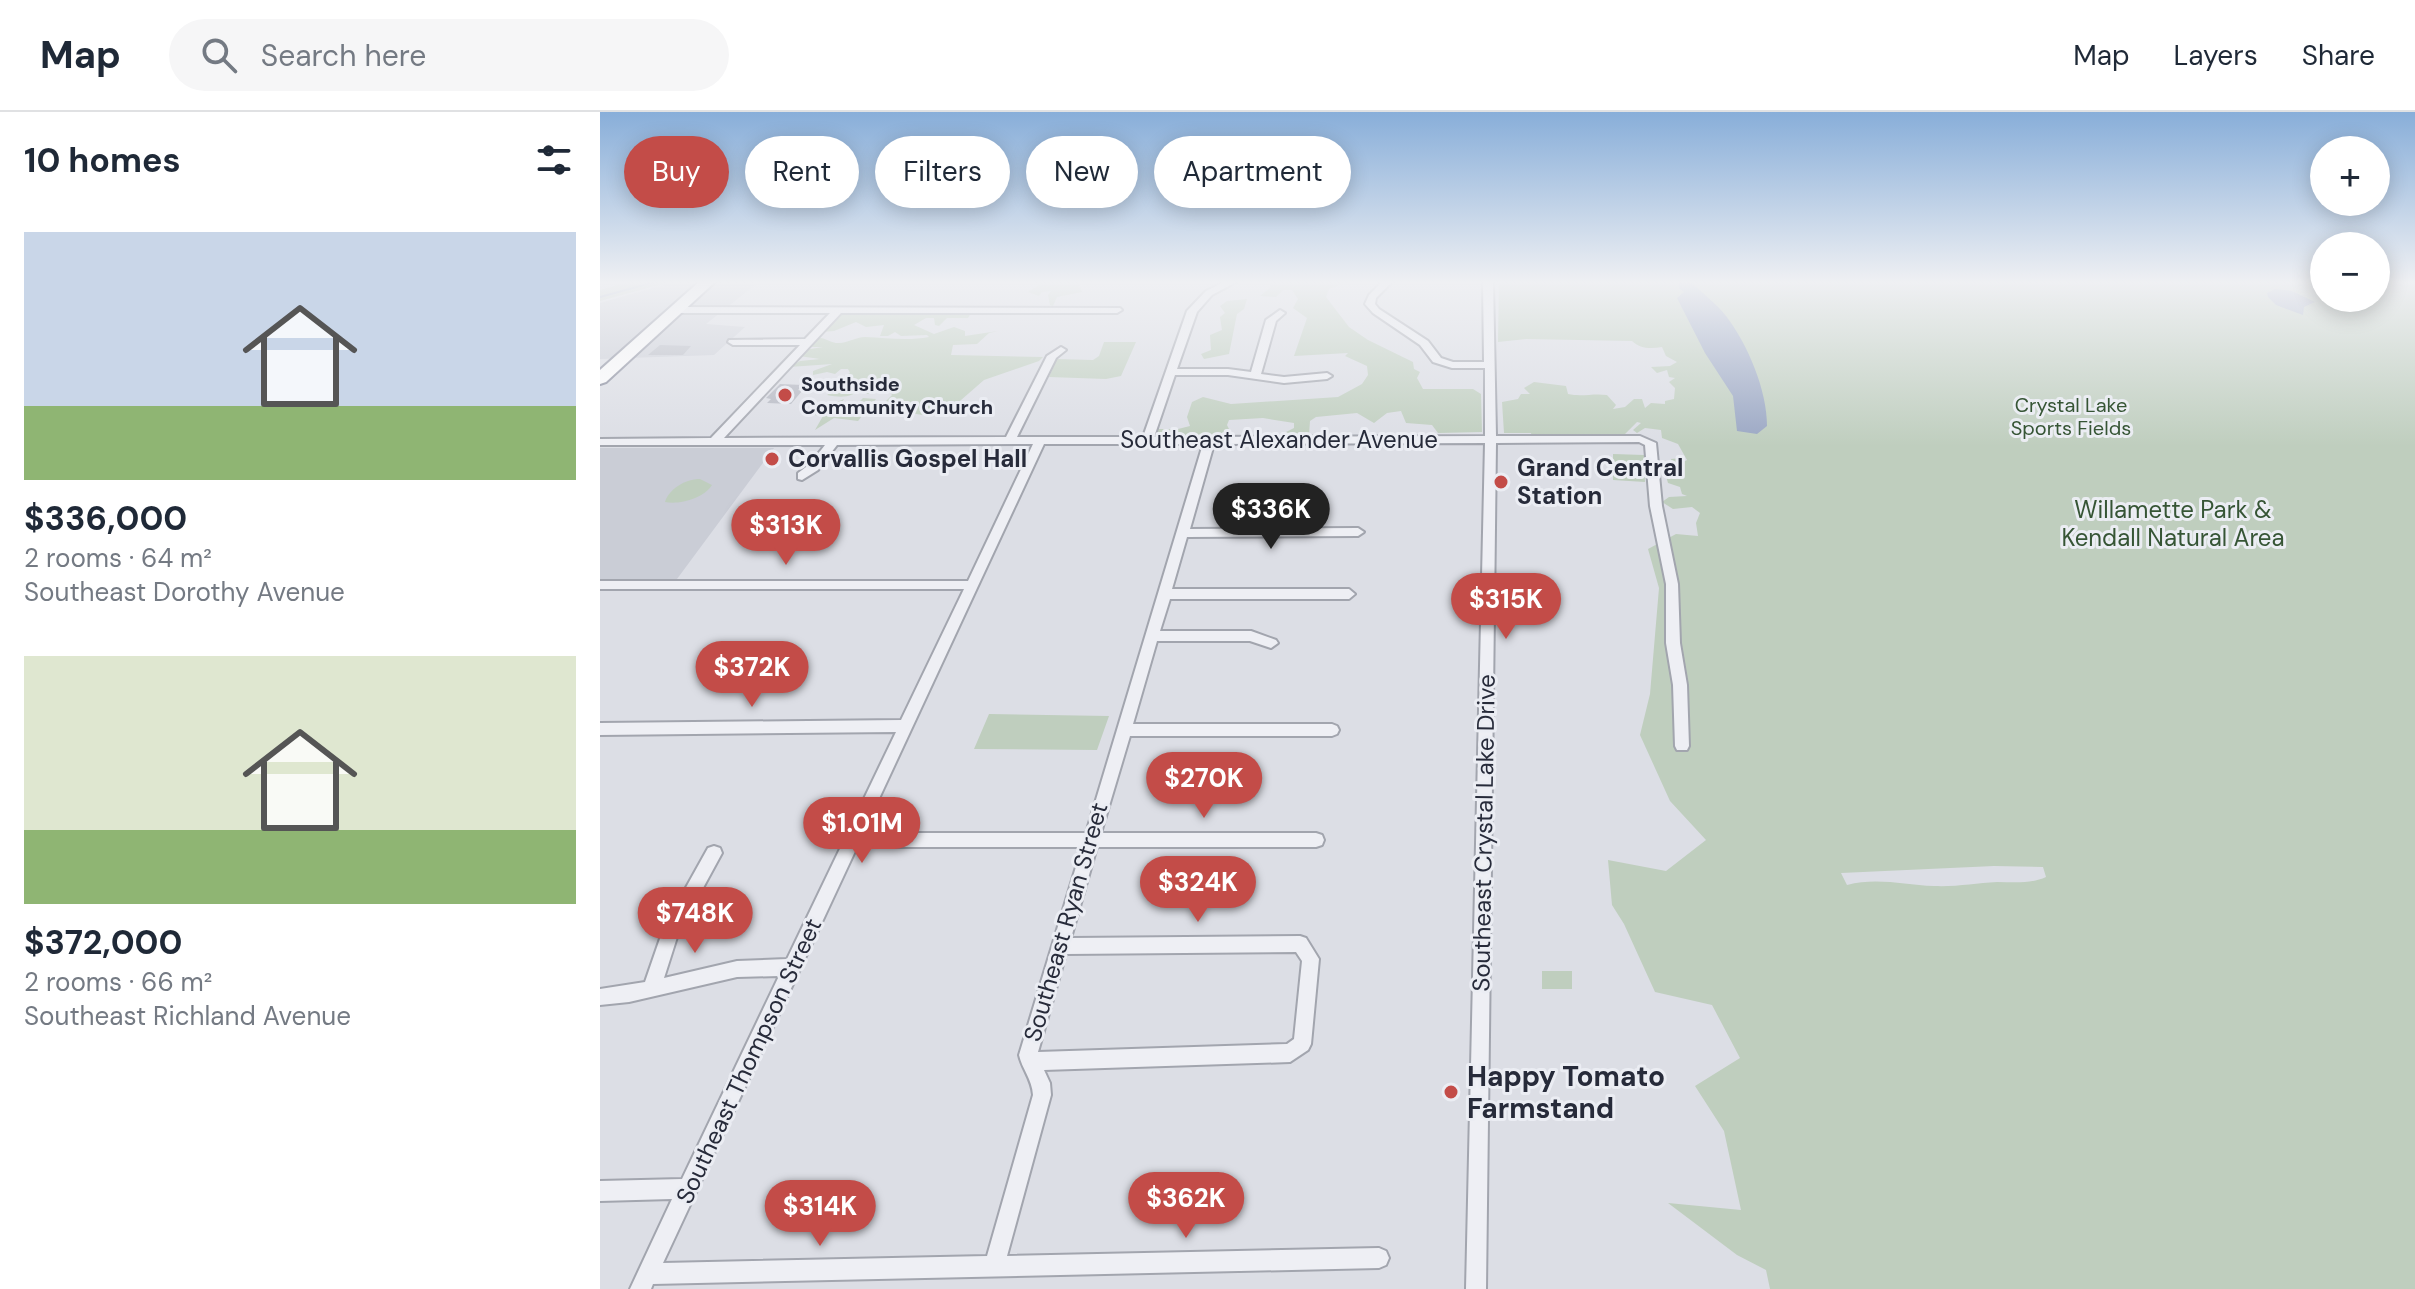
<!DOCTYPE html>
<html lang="en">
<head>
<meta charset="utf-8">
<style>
  body { margin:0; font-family:"DM Sans",sans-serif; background:#f6f6f7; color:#1f2937; height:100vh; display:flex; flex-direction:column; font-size:30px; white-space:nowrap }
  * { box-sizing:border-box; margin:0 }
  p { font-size:26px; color:#747a83 }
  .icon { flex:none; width:44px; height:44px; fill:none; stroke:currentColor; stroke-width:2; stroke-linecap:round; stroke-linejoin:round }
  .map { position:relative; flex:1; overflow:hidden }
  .panel { display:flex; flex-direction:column; background:#fff; width:600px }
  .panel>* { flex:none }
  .hud { position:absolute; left:24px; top:24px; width:760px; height:72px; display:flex; gap:16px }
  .tools { position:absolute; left:1710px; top:24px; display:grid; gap:16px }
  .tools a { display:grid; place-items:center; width:80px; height:80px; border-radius:50%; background:#fff; box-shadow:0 4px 20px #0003; font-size:40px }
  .price { position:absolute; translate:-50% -68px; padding:0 18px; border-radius:28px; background:#c34c48; color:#fff; font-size:26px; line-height:52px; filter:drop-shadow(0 2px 4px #0008) }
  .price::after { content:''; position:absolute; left:50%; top:48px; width:24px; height:18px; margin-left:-12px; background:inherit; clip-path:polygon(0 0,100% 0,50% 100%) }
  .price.on { background:#222; color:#fff }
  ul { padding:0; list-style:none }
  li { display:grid; align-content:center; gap:16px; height:424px; padding:0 24px }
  li span { display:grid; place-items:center; height:248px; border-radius:0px; color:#555 }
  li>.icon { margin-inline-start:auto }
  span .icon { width:144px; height:144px; fill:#fffc; stroke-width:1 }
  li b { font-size:34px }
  h2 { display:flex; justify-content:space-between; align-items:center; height:96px; padding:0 24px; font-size:34px }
  .chip { padding:0 28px; border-radius:36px; background:#fff; box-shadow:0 4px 20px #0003; font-size:28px; line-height:72px }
  .chip.on { background:#c34c48; color:#fff }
  header { display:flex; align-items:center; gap:48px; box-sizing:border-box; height:112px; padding:0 40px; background:#fff; border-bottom:2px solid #e0e1e3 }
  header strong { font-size:38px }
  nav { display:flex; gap:44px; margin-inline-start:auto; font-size:28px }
  .search { width:560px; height:72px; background:#f6f6f7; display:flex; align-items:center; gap:20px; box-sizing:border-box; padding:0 28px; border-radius:44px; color:#747a83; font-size:30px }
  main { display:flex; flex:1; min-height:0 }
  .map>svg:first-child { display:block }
  .built { fill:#cacdd6 }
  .green { fill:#bfcebe; fill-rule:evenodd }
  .water { fill:#99a6c3 }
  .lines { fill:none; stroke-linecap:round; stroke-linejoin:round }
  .stream { stroke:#99a6c3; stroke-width:2 }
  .building { fill:#b4b7c1 }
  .minor-casing { stroke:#a2a5ae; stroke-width:4 }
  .highway-casing { stroke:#85899a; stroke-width:4 }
  .minor { fill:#eeeff4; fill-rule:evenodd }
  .highway { fill:#fff; fill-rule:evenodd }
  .poi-dot { fill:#c34c48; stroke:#ebedf3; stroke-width:3 }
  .labels { text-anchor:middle; stroke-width:6; stroke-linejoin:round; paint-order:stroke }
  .far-poi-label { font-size:20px; font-weight:bold; fill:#272b3a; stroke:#ebedf3; text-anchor:start }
  .far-park-label { font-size:20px; fill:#365535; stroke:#ebedf3 }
  .street-label { font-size:24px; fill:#272b3a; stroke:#ebedf3 }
  .poi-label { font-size:24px; font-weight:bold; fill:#272b3a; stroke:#ebedf3; text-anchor:start }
  .park-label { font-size:24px; fill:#365535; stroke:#ebedf3 }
  .near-poi-label { font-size:28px; font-weight:bold; fill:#272b3a; stroke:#ebedf3; text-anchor:start }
</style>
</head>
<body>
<header>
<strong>Map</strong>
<div class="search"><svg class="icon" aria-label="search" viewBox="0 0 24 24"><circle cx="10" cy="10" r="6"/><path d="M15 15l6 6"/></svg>Search here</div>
<nav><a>Map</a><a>Layers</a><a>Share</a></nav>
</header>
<main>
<section class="panel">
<h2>10 homes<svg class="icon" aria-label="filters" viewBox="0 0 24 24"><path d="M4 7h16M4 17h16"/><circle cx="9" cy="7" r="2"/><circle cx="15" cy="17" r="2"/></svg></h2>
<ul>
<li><span style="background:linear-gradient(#c9d6e8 70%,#8fb573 0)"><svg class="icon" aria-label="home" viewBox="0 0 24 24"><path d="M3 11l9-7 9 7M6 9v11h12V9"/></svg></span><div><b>$336,000</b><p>2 rooms · 64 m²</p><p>Southeast Dorothy Avenue</p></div></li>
<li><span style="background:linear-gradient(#dfe7d0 70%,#8fb573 0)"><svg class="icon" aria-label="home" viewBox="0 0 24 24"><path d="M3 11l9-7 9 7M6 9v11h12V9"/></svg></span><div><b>$372,000</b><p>2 rooms · 66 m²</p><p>Southeast Richland Avenue</p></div></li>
</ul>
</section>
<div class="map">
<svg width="1815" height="1177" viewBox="0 0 1815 1177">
  <rect width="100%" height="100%" fill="#dcdee5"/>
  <path class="built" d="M78,169H160L106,212L145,215L114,243L0,247V191Z
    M0,336H174L77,467H0Z"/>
  <path class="green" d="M32,169H73L0,189V178Z
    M435,169H481L479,173L482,180L457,185L453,194L450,193L448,183L451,179L442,180L439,184L428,180L439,173Z
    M670,169H750L729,177L726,185L749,215L768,228L813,250L814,257L820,260L817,266L823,277H873L881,282L882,320L838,321L832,313L806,311L801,299L787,301L774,311L757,301L716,305L710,309L709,323L701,326L682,322L694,316V311L663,306L629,308L627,313L631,321L627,326C610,325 565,327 554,323L555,317H578L590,314L587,305L592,290L603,285L631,292L738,285L762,272L768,263L767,254L745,244L748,241L694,244L707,206L693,196L698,187L692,178H683L676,185L660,184L670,176Z
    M899,169H1724V186H1776V169H1815V1177H1170L1166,1158L1137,1143L1068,1091L1141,1098L1124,1019L1095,974L1140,946L1112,893L1055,880L1024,812L1012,793L1008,748L1066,759L1106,728L1070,689L1040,623L1050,582L1059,476L1048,437L1076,422L1098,424L1096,411L1100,401L1092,395L1073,397L1062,390L1069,385L1087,384L1082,382L1080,375L1068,371L1066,364L1069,356L1074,355L1071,347L1081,346L1083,350L1087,348L1078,332L1062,326L1061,318L1045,316L1037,321L1033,318L1041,311L1037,310L1023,324L932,325L931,321H904L902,290L918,287L921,282H930L924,276L934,270L966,274L968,282C982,285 993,281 1007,283L1016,293L1013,297L1025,295L1034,287H1042L1045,296L1051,291L1065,292V289L1074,287L1075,276L1069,270L1075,266L1069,265L1067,258L1057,261L1051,255L1070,254L1077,250L1066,244L1062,235C1051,237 1040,237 1032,229L926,227L898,230ZM1394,754L1443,755L1446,765C1431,772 1414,770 1397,770C1376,771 1356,775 1334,774C1304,773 1277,765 1247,773L1241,761Z
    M647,187L644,197L637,202L629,242L604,247L601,242L611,238L610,223L622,218L620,205L625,201L620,194L627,189Z
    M242,200L371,201L368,206H347L339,214L335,213L334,206H326L314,213L334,222L354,215L365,219V224L398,219L389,221L377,232L353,233L351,243L443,245L439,249L384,268L345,302L329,304L291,298L283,292L292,283L284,274L272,282H266L271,276L263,275C252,286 242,286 227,283L241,274L234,269L250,261L248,257H241L235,262L227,260L213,263V259L232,252L189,255L200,249L220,247L199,244L204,238L223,235H212L214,226C225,224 229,231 239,231C248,231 256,225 265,225C287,226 308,229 329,225L327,223L301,224L295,220L288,224H280L284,213L266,215L256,210L234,219L220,220Z
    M504,230H536L521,264L506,267L449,265L457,247L493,248L499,244Z
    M263,286L276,287L258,309L234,306L215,318L223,304L214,303L217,298L244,287L240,294L253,296Z
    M1013,342L1044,343L1045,370L1013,368Z
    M100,367L112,373C104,386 80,393 65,390C69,377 85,367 100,367Z
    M389,602L509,604L497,638L374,637Z
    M942,859H972V877H942Z"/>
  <path class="water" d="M1079,169H1090C1102,181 1116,191 1126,204C1148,233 1167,278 1167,314L1157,322L1137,319L1133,284L1105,241L1077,186L1084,180L1079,176Z
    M1675,177L1692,179L1715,190L1704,195L1703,203L1676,193L1668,185L1667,181Z"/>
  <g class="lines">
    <path class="stream" d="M0,185L58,169"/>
  </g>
  <path class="building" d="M60,233L91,234L83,243H48Z
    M180,272L203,273L198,278L202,279L191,292L167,291L171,287L166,286Z"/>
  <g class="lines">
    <g class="minor-casing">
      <path id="minor" d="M626,169H638L612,183L597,200L577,257H628L651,260L666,208L680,198L685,201L676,209L661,262L684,265L727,261L732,264L727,267L684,271L628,263H575L554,325L885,324V256H852L833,250L820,233L773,201L765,192L769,183L783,169H793L776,186L775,192L779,197L828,229L841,246L853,250H884L883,169H893L896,324H1040L1056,331L1062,394L1078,472L1080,531L1087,573L1089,634L1087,638H1077L1075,634L1073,573L1066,531V472L1050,394L1045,333L1039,330L896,331L886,1177H866L885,331L614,332L590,417L758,416L764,420L758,424L587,425L572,477H749L755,482L749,487H570L560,519H651L676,528L678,531L671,536L650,529H557L533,612H732L737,614L739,618L737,622L732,624H530L501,721H716L722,723L724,728L722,733L716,735H497L471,826L700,824L706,826L719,847L711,932L708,938L690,950L444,958L450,971L451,983L407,1144L779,1136L786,1139L789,1146L786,1153L779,1156L53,1172L51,1177H30L72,1087L0,1089V1069L82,1067L179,864L137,865L29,890L0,893V877L45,870L64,815L108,736L114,734L120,736L122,741L78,822L64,866L137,849L187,847L296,620L0,623V611L301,608L364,477H0V469H368L433,332L237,333L218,358L202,368L198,367V361L210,352L225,333H0V327L111,326L200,233H133L128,230L129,228L205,227L230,201H77L72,198L77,195L520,196L522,198L517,201H241L124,326L406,325L447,244L461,235L466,238L456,246L417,325H543L587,199L606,179ZM444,332H603L486,721H263ZM257,735H482L419,943C422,957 432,967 433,983L387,1144L63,1151ZM696,840L702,849L694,927L687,932L438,940L466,842Z"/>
    </g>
    <g class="highway-casing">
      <path id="highway" d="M100,169H116L6,270L0,272V258Z"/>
    </g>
    <use href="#minor" class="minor"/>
    <use href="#highway" class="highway"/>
  </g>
  <linearGradient id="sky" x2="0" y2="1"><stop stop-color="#88aed9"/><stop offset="0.51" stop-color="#eff0f3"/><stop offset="1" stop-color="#eff0f3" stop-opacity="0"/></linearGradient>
  <rect width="1815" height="334" fill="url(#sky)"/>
  <g class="poi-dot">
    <circle cx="185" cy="283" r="8"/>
    <circle cx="172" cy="347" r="8"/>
    <circle cx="901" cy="370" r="8"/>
    <circle cx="851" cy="980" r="8"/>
  </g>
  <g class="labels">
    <g class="far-poi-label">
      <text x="201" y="279">Southside<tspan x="201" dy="23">Community Church</tspan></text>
    </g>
    <g class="far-park-label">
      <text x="1471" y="300">Crystal Lake<tspan x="1471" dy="23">Sports Fields</tspan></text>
    </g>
    <g class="street-label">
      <text x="679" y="336">Southeast Alexander Avenue</text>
      <text transform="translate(884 721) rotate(-89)" y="8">Southeast Crystal Lake Drive</text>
      <text transform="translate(466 810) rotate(-74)" y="8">Southeast Ryan Street</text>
      <text transform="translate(149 949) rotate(-65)" y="8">Southeast Thompson Street</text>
    </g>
    <g class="poi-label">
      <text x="188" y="355">Corvallis Gospel Hall</text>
      <text x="917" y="364">Grand Central<tspan x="917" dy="28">Station</tspan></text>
    </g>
    <g class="park-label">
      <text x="1573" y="406">Willamette Park &amp;<tspan x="1573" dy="28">Kendall Natural Area</tspan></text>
    </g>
    <g class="near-poi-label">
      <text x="867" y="974">Happy Tomato<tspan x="867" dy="32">Farmstand</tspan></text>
    </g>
  </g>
</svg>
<div class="tools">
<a>+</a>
<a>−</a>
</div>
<b class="price on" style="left:671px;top:439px">$336K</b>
<b class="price" style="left:186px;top:455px">$313K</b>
<b class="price" style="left:906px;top:529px">$315K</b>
<b class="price" style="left:152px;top:597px">$372K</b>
<b class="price" style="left:604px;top:708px">$270K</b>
<b class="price" style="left:262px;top:753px">$1.01M</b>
<b class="price" style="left:598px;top:812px">$324K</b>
<b class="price" style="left:95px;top:843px">$748K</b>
<b class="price" style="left:586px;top:1128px">$362K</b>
<b class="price" style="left:220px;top:1136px">$314K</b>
<div class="hud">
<a class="chip on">Buy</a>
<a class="chip">Rent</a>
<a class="chip">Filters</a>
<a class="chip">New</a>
<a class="chip">Apartment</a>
</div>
</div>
</main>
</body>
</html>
